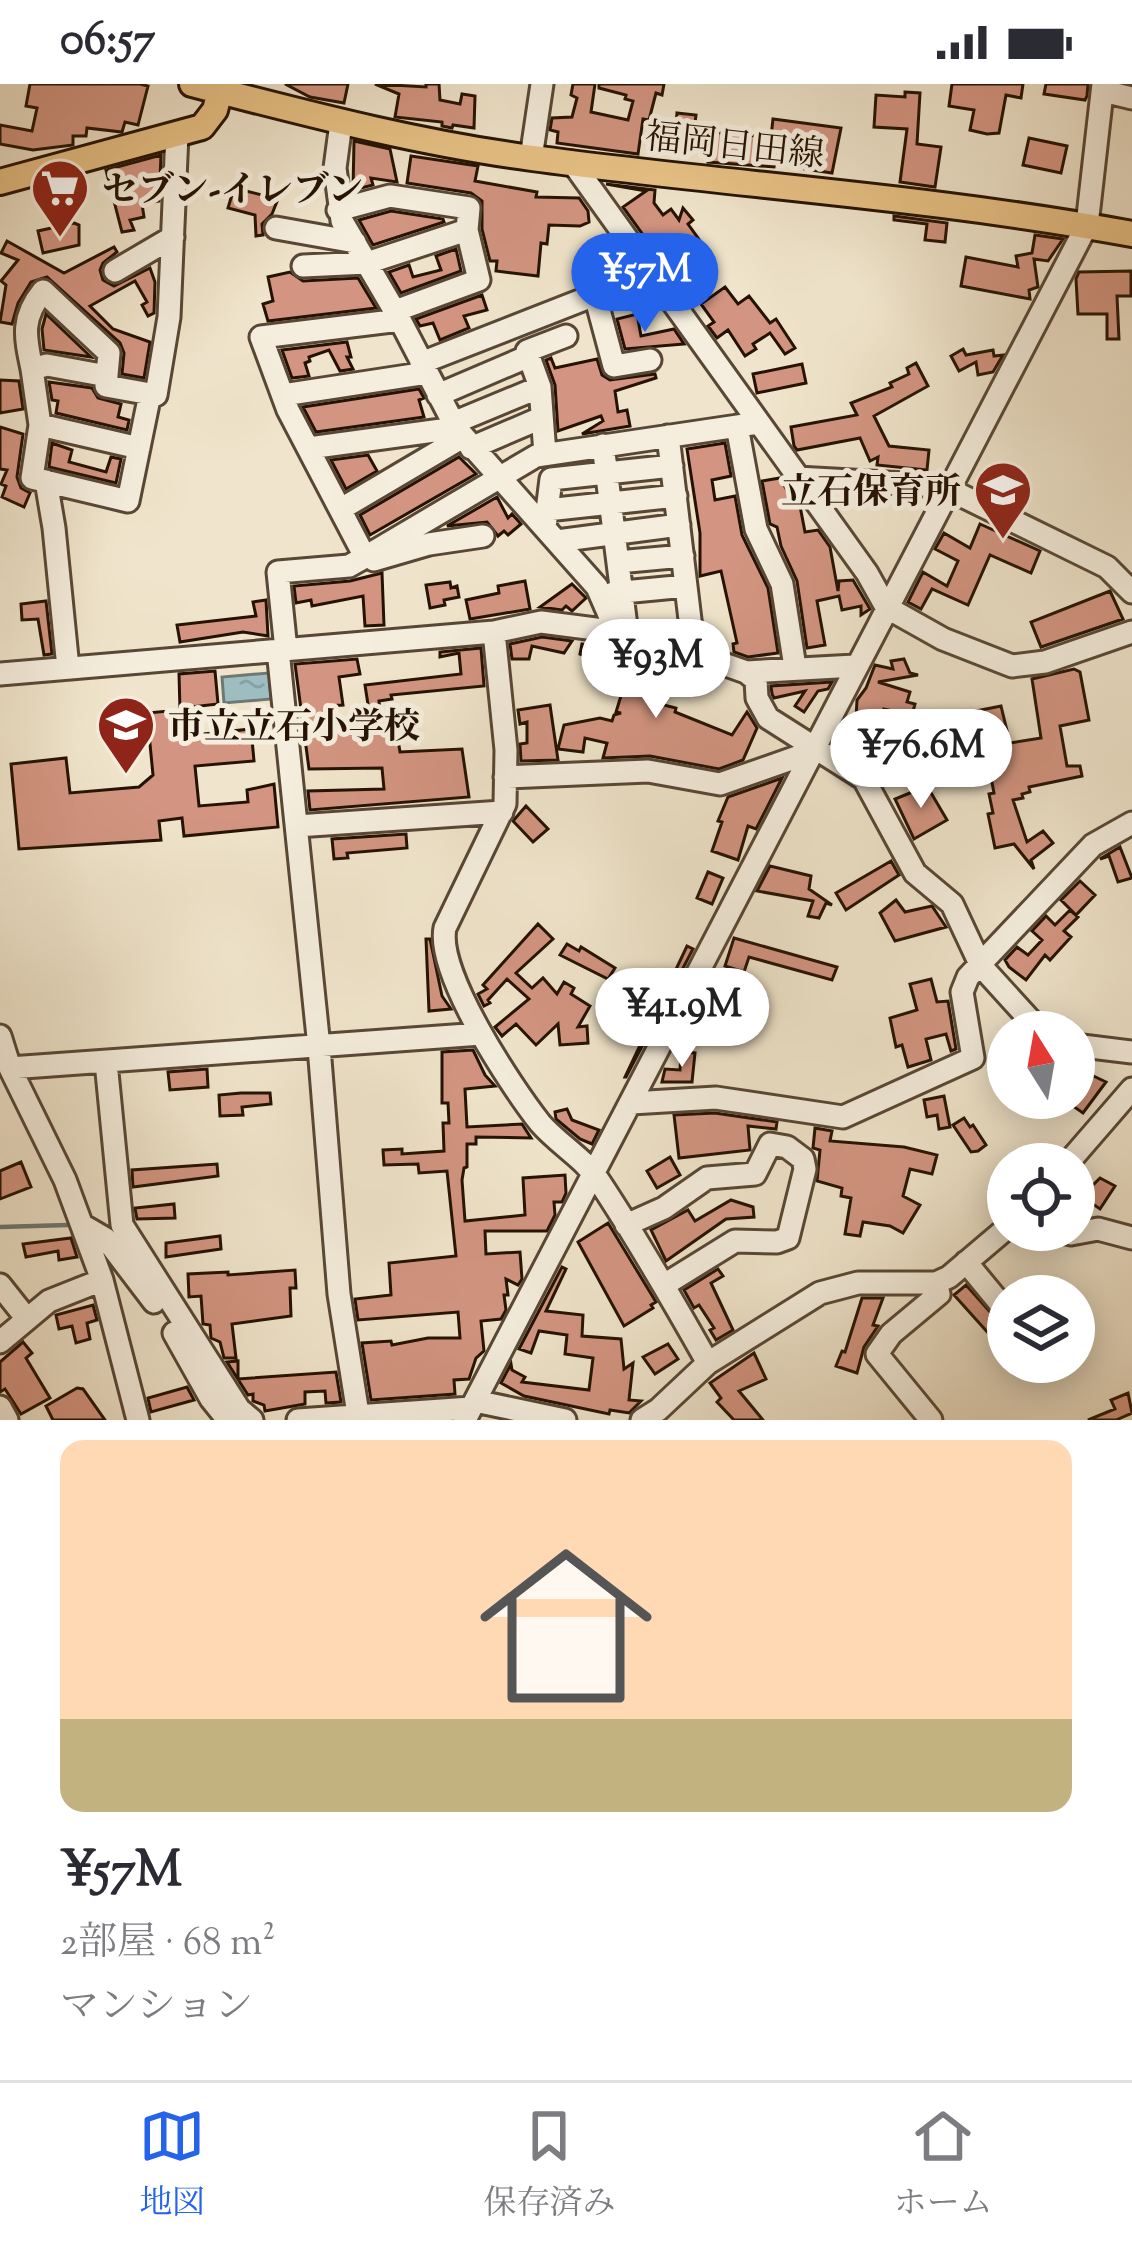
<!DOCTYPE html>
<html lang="ja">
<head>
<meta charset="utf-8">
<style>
  body { margin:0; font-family:"Sorts Mill Goudy","Noto Serif JP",serif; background:#f2f2f3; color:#2b2b33; height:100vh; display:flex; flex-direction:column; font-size:45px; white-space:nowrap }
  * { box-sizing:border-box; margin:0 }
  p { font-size:39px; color:#7c7c81 }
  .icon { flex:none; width:66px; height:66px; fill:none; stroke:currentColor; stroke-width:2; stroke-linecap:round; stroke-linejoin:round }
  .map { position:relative; height:1336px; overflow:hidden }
  .panel { display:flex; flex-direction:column; background:#fff; flex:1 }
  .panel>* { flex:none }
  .needle { width:78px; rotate:349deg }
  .buttons { position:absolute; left:987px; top:927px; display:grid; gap:24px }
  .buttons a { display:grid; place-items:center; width:108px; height:108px; border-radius:50%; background:#fff; box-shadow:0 6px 30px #0003; font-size:60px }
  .price { position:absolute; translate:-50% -102px; padding:0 27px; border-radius:42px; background:#fff; color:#222; font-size:39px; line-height:78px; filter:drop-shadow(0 3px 6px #0008) }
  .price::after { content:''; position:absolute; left:50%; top:72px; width:36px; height:27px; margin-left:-18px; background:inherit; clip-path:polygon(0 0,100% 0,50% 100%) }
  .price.selected { background:#2563eb; color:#fff }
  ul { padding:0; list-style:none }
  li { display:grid; align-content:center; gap:24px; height:636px; padding:0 60px }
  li+li { border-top:3px solid #e1e1e2 }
  li span { display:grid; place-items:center; height:372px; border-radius:24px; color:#555 }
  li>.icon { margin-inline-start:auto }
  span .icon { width:216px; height:216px; fill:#fffc; stroke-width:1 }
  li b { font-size:51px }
  .status { display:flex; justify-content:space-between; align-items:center; height:84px; padding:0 60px; background:#fff; direction:ltr }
  .status svg { height:33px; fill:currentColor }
  .dock { display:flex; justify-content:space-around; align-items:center; height:168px; border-top:3px solid #e1e1e2; background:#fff; font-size:33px; color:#7c7c81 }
  .dock a { display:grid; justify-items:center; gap:6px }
  .dock .selected { color:#2563eb }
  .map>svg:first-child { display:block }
  .water { fill:url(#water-ripples); stroke:#6e7975; stroke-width:3 }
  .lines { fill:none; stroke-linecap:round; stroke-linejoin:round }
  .stream { stroke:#6e7975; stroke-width:4.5 }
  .building { fill:#d39581; stroke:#251203; stroke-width:3 }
  .minor-casing { stroke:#584735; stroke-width:27 }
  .major-casing { stroke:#251203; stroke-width:30 }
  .minor { stroke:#f5eede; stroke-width:21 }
  .major { stroke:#e8c286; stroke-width:24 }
  .labels { text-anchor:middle; stroke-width:10; stroke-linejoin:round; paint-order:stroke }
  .street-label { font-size:36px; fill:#251203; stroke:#f5eede }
  .poi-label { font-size:36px; font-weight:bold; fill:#251203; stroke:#f5eede; text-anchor:start }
</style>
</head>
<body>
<div class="status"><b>06:57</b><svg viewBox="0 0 49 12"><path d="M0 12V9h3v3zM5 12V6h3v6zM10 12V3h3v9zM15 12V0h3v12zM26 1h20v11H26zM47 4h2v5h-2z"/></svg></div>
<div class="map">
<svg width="1132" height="1336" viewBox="0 0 1132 1336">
  <defs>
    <pattern id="water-ripples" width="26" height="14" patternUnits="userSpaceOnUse" patternTransform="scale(3)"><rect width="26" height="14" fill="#9ebdc1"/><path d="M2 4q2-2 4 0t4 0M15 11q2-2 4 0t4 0" fill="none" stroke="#88a1a4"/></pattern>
  </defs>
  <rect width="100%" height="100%" fill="#f0e5cc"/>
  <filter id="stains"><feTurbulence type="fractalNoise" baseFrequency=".00167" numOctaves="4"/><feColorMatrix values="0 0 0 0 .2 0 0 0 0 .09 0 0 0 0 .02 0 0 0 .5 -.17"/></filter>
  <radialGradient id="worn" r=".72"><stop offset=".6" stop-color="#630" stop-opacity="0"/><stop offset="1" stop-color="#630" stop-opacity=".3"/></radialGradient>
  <path class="water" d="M269,589L271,615L224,619L222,593Z"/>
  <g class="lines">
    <path class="stream" d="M0,1143L68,1141"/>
  </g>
  <path class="building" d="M30,0H140L148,2L138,41L125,38L122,48L87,44L86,52H73V61L33,66L0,60V41L32,47L37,24L26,22Z
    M285,0H348L344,19L310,13Z
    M375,0L426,3V0H439L440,16L460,20L462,10L475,12L474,44L453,41L452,44L442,42V38L395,33L399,10Z
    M573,0H595L591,28L628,36L633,17L625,15L626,11L599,4V0H664L662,11L656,9L649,36L643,35L638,70L557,59L558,48L550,46L552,34L572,33L577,14L571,11Z
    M952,0H1023L1021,14L1006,11L999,49L987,50L970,46L974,26L949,22Z
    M1046,0H1088L1087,12L1085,16L1044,10Z
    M905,8L920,9L917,60L941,63L935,103L900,98L907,45L874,43L876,11L905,13Z
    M677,29L696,31L694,47L771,53L773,35L841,44L832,89L805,85L810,58L780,56L774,83L708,78L709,67L674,64Z
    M1029,54L1067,62L1061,89L1023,81Z
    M354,57L390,65L397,98L371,94L373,101L353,106Z
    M161,71L159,117L142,120L144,133L130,136L134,146L122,148L106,86Z
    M411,72L478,82L475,97L537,108L536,113L579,114L588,127L589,138L580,142L549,141L547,160L541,159L538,192L496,187L497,177H490L482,145V117L471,109L407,99Z
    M606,100L655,106L654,119L663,131L671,125L679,136L683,124L693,136L688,140L703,161L684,175L679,169L664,180L623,123L646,107Z
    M234,104L278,115L272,130L262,140L263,151L256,152L255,131L228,124Z
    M391,127L443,135L444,138L373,161L359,136Z
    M894,132L947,139L945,158L925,156L927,140L894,136Z
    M74,139L79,141V161L43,169L38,147Z
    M1035,151L1063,155L1048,177L1034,175L1038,203L1029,206L1030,215L961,202L966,173L1018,183L1016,172L1032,169Z
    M7,157L64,189L114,163L117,168L103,179L100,186L103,196L114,202L150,184L155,198L154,229L148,232L142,221L147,218L135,197L90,222L113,245L150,258L144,294L122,290L124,269L120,259L47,193L31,198L18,219L12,240L0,238L6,201L1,197L18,176L1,169Z
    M456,165L461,187L401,209L389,188L409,181L413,193L441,186L436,172Z
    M1131,187V212H1117L1119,255H1107V230H1078L1076,195L1079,188Z
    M290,188L303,197L358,194L376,224L268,237L263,220L273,217L268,193Z
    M725,203L738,220L749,212L770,239L776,235L795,264L785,270L770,249L753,260L756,265L745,272L728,246L717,254L708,242L714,238L701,220Z
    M482,211L487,226L464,232L469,244L440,256L433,239L420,242L416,235Z
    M46,230L91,273L44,266L42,245Z
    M637,230L641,252L674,245L684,260L625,265L617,235Z
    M347,258L351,273H347L353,285L340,287L329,266L309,273L310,277L305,279L309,292L292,294L282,266Z
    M963,265L966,271L993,266L994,272L1003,271L993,288L978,291L976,278L959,287L951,272Z
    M551,274L555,284L597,275L602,291L610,296L655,290L656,294L615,307L618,328L627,326L630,342L582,350L603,337L601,332L558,347L555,301L546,276Z
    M916,279L928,302L874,332L889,362L929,366L927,386L877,381L878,373L870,377L860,354L797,366L794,362L791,343L857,331L851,319L892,303L890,299L909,290L907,284Z
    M802,280L806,299L757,309L753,290Z
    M0,296L19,297L23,325L0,329Z
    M49,298L92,304L98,314L121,320L118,333L129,336L127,346L56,329L58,317L52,316Z
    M419,305L424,314L419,316L424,333L316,348L303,323Z
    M0,343L23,350L17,393L21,404L30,409L24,423L2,413L6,402L1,400L7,386L0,385Z
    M52,359L72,366L69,378L106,388L111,373L121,375L116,399L49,383Z
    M725,359L731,392L712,396L715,416L735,412L742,451L768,504L778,569L748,573L734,568L733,560L737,559L721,487L700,492V449L687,365Z
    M368,371L377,387L346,405L331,376Z
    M459,373L476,390L370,451L360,431Z
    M780,394L793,417L800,422L805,448L818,446L830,463L838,507L839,497L853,496L870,525L861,531V522L842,526L839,512L817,517L825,561L807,564L797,497L781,462L777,443L770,440L762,397Z
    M497,413L508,434L512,430L521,440L508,451L504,447L498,452L487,438L447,442Z
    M980,440L1040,467L1031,489L990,471L968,521L932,505L921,525L908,518L923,488L947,502L958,477L935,465L944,449L970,464Z
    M382,489L384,541L365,542L363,512L312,522L311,516L296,519L294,502L350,497Z
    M525,497L530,525L470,535L466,516L499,509L498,502Z
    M450,498L451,504L457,502L459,513L444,516L445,521L430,524L426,501Z
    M572,500L586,514L572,527L566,522L562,526L540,523Z
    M1110,507L1123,535L1041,563L1031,538Z
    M266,516L268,552L243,548L180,558L177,541L256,532L253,518Z
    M46,517L52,570L44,571L38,535L22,536L21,520Z
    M542,553L572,557L564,569L532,562L529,575H512L510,560Z
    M582,560L638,566L688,583L680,603L657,594L648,617L676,624L675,628L732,651L747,628L757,644L743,676L719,685L650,672L603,674L607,659L585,654L583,668L558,665L564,641L600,634L612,637L614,631L621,629L616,628L623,605L634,608L645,581L595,576L580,570Z
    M481,564L484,602L391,611L392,615L379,617L381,637L395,638L400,668L462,665L469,713L310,726L308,707L384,705L382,684L309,685L295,580L357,575L360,590L339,593L343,621L328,622L329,644L371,640L365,601L461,590L459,569L440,573V568Z
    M904,575L910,589L918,591L878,598L910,608L907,618L915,620L912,631L884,625L883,653H855L857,616L866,604L875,581L893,585L891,577Z
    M1074,585L1080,588L1089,636L1060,642L1067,682H1080L1082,692L1029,703L1030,708L1022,710L1023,714L1013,716L1027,758L1043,747L1053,759L1031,776L1034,785L1014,760L995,764L988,730L993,729L989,710L994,709L982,647L961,652L956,631L1001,622L1010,659L1041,654L1032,595Z
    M215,587L218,620L191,623L194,651L251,645L254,677L195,682L199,722L248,718L247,706L274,700L278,743L184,752L182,734L159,737L161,756L19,765L11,680L66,674L70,709L139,703L153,691L147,629L180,626L179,590Z
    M832,598L828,605L818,607L804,628L795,622L805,607L774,614L772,610L771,602Z
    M550,621L558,676L521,677L520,660L527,659V638L520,640L518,626Z
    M782,694L756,745L748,742L738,776L712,767L722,738L718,737L728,713Z
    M927,702L947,736L914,755L895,715Z
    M526,722L548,745L533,758L513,737Z
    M406,750L407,764L347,769L348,774L334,775L332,755Z
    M1120,763L1132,794L1118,798L1109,772L1100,775Z
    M891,777L899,791L846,826L836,809Z
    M770,782L811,792L809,805L832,821L826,819L819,834L808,832L813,817L757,807Z
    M708,788L723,794L712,820L697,814Z
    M1080,797L1095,811L1076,831L1061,816Z
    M896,816L905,828L932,822L946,843L895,857L880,829Z
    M1070,826L1078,833L1064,847L1071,853L1050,876L1045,871L1026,896L1009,883L1005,876L1017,863L1028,871L1042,856L1032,847L1046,832L1055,841Z
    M538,840L553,855L516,889L532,904L543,894L557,910L564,898L574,904L571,910L590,922L578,943L587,942L588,959L560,961L558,940L536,961L516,940L502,952L495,943L529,915L507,895L488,916L490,919L484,922L478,910L487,905L483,901Z
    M734,854L837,883L832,896L749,873L744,888L725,882Z
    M426,855H430L442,912L451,925L429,927Z
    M567,860L579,867L581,863L615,884L608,895L560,871Z
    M687,862L693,865L626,993H625Z
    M931,895L937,918L948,917L956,965L951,967L946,950L926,955L931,976L908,983L902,961L896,963L890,934L917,926L910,900Z
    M473,966L485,991L495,1002L465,1005L467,1043L522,1040L531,1054L476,1053V1060H467V1083L464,1084L462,1096L465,1137L525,1131L523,1094L565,1091L566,1109L562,1118H554L555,1131L547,1147H485L486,1170L520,1168L522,1195L518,1201L506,1195L508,1211H504L506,1226L501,1235L481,1237L484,1267L476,1274L469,1295L454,1296L455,1310L371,1316L362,1259L391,1257L392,1261L428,1254H460L458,1228L358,1236L355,1215L391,1211L389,1179L456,1172L447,1087L419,1089L418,1080L384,1081L383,1066L402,1065V1070L444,1067L443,1039H449L448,1019H442V968Z
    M681,968L695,969L692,998H662L665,985L680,986Z
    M207,985L208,1003L170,1006L168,988Z
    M1085,988L1106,998L1083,1029L1070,1020L1082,1003L1076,997Z
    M241,1009H270L271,1020L242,1023L243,1031L220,1032L219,1011Z
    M944,1012L950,1043L939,1045L937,1031L927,1033L924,1016Z
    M567,1025L572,1036L599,1046L592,1060L580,1055L556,1035L555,1028Z
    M715,1029L777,1038L776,1045L748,1042L750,1066L679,1074L674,1031Z
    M964,1034L970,1043L973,1041L986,1061L978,1067L971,1068L953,1041Z
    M815,1044L832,1047L830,1057L904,1063L937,1071L932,1090L910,1085L903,1112L920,1121L903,1149L890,1142L863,1138L860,1152L845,1150L851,1114L841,1112L842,1104L817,1097L820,1066L813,1064Z
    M670,1073L680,1091L657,1104L647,1087Z
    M21,1078L31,1103L0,1115V1087Z
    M217,1080L218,1092L133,1103L132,1086Z
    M1075,1092L1091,1103L1100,1094L1115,1102L1100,1125L1074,1107Z
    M731,1116L753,1123L754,1133L726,1135L666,1177L651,1146L688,1126L695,1137Z
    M174,1120L175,1134L137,1135L135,1124Z
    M608,1139L656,1218L651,1221L653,1224L624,1242L578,1158Z
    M220,1152L221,1165L166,1173V1159Z
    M71,1154L77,1173L59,1176L58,1167L26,1173L23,1160Z
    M562,1183L566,1185L546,1227L583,1231L582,1252L621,1255L624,1285L633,1279L629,1316L641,1317L629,1329L610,1326L609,1330L524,1312L501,1299L511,1280L512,1286L525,1293L522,1298L589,1306L593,1274L565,1270L567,1251L539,1247L531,1269L519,1265Z
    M718,1185L723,1192L711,1199L733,1246L716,1256L710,1246L714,1244L699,1221L694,1224L684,1206Z
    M295,1186L296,1204H290L291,1232L232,1240L236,1274H224L220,1258L211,1254L210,1241L203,1240L201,1212L189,1213L188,1190L228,1188V1191Z
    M966,1201L1008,1248V1271L954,1211Z
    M862,1214H883L873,1241L878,1242L864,1263L857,1289L836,1282L842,1267L845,1268Z
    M93,1221L97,1236L87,1239L90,1255L76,1259L72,1242L59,1245L56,1231Z
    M23,1258L32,1269L26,1274L50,1314L21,1330L5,1305L0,1308V1278Z
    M668,1260L678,1275L655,1290L643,1273Z
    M754,1269L766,1295L739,1307L763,1336H734L717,1318L721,1314L710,1299Z
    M238,1277V1295L336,1288L341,1318L326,1319L325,1307L305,1308V1320L265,1327L264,1321L253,1317V1310L248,1311L227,1278Z
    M187,1303L194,1316L151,1328L148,1314Z
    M77,1304L83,1305L105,1336H53L46,1322Z
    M1128,1309L1132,1329L1116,1336H1088L1115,1325L1111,1316Z"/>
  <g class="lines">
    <g class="minor-casing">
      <path id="minor" d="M1103,7L1132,14
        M341,39L335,84L342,137L400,236L456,344L597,503L617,549
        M531,74L542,0
        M572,78L867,489L886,523L943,555L1012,582L1045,578L1132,548
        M338,126L390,112L469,124L467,146L479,196L395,227
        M276,144L355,158
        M303,182L367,179L467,146
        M115,187L173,153
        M595,211L614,282L650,276
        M400,236L261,253L288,326L365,473L536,372L758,339
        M421,279L651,189
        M32,285L40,341L32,394L128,417L150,310
        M107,292L47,281L32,285C25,252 21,234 43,207L109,269L106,302L156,311L169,233L177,50
        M283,311L427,289
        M438,311L529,272
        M453,339L540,303
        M40,341L139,364
        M737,342L756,445L782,500L795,583
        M668,352L694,569
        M603,361L627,550
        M309,364L456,344
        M471,364L541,334
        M545,370L540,303L527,267L566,252
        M797,394L942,402L1107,483L1132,508
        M46,397L54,444L68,584
        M341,425L463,353
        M547,426L676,412
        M545,443L551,395L672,382
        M557,457L679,441
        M374,476L429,460L483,452
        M618,478L683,472
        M613,509L686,502
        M494,548L506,666L505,720L445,844C436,889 511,1002 540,1039C558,1060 584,1074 599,1097C638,1156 673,1217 708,1279
        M278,566L319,963L339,1210L358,1330
        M286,566L278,488L349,482L365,473
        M746,588L756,596L757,614L768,634L864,695L915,789L952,820L981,882L1041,948
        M0,590L494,548L541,538L642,551L746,588L855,582
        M505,693L648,687L720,700L814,667
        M297,742L502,728
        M0,952L10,984L65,1096L102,1196L49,1217L0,1258
        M1074,961L1132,968
        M106,978L122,1141L239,1325L252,1336
        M10,984L481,950
        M631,1019L716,1014L843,1033L973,974L962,908L968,893L1093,761L1132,739
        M1067,1080L1132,1005
        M82,1141L106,1155L154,1218
        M626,1141L664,1124L707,1094L755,1090L770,1060L787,1063L803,1075L805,1085L788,1154L777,1158L735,1157L664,1201
        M1049,1146L1071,1150L1098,1145L1132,1154
        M966,1178L1008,1229
        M102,1196L138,1336
        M0,1201L27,1235
        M174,1249L211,1315L228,1336
        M475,1317L565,1336
        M0,1323L7,1336
        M298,1336L471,1324
        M465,1336L1087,141L1103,0
        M642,1336L658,1326L708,1279L820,1209L858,1199H936L949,1193L1008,1143
        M931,1336L877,1270L891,1250L939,1210L936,1199"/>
    </g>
    <g class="major-casing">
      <path id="major" d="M192,0C305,29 417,59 532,74C732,101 933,113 1132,150
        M0,98L202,43L215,26L220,7"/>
    </g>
    <use href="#minor" class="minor"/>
    <use href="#major" class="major"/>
  </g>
  <defs>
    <g id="supermarket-pin" transform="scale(3)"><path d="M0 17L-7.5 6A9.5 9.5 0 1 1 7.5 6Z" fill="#8f2418" stroke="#f5eede"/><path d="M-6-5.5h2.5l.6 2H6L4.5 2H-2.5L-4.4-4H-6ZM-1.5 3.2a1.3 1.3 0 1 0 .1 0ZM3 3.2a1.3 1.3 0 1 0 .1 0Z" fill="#fff"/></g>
    <g id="school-pin" transform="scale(3)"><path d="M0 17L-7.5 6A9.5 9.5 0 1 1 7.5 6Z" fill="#8f2418" stroke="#f5eede"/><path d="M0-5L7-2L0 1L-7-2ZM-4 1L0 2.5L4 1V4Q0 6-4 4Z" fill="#fff"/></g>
  </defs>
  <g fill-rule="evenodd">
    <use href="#supermarket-pin" x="60" y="104"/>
    <use href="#school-pin" x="1003" y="406"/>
    <use href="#school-pin" x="126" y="641"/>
  </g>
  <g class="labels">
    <g class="street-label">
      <text transform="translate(735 60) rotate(6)" y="13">福岡日田線</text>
    </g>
    <g class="poi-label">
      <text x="102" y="117">セブン-イレブン</text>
      <text x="961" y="419" text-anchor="end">立石保育所</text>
      <text x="168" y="654">市立立石小学校</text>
    </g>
  </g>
  <rect width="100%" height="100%" filter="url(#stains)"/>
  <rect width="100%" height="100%" fill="url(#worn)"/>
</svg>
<div class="buttons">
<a><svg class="needle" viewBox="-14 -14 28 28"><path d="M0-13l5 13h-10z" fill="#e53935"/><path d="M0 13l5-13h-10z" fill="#7c7c81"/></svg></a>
<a><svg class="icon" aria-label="locate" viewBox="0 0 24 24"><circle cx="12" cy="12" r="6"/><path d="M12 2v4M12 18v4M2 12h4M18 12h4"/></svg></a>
<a><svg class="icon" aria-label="layers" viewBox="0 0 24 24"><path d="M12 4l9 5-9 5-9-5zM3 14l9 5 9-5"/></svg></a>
</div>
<b class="price selected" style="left:645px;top:251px">¥57M</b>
<b class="price" style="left:656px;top:637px">¥93M</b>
<b class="price" style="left:921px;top:727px">¥76.6M</b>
<b class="price" style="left:682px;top:986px">¥41.9M</b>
</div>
<section class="panel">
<ul>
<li><span style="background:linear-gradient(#ffd9b3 75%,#c2b280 0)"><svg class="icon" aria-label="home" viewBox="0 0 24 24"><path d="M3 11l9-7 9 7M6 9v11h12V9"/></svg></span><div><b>¥57M</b><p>2部屋 · 68 m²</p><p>マンション</p></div></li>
</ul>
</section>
<nav class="dock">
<a class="selected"><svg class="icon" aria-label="map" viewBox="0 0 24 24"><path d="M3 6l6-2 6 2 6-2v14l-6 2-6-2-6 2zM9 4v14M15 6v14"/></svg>地図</a>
<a><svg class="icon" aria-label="saved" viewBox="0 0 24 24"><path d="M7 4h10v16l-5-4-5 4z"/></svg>保存済み</a>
<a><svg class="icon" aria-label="home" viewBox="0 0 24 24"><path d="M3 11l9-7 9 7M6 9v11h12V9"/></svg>ホーム</a>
</nav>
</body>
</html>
